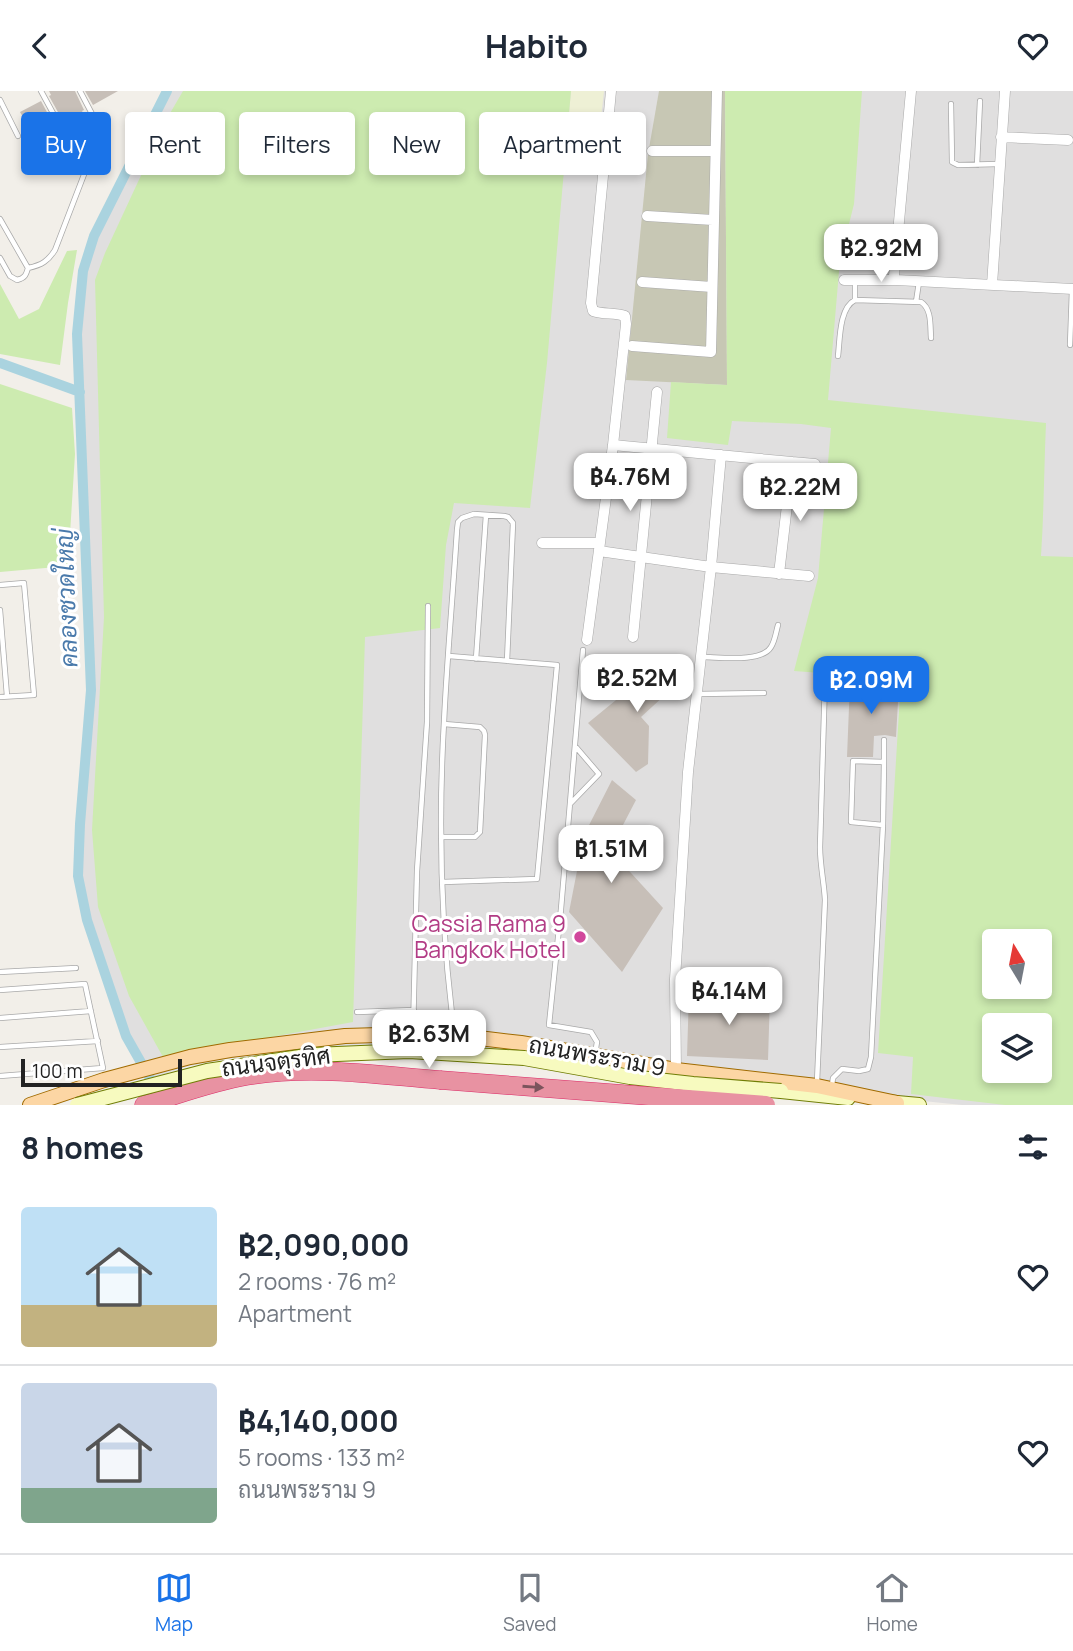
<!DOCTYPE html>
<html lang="en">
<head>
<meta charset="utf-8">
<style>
  body { margin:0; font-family:Manrope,Sarabun,sans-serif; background:#f2f2f3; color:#1f2937; height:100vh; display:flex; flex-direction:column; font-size:26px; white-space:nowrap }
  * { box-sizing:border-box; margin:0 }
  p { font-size:23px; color:#747a83 }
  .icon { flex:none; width:38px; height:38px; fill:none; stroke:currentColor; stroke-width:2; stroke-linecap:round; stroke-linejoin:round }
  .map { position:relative; height:1014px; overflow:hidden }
  .panel { display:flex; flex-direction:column; background:#fff; flex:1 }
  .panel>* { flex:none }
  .guide { position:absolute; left:21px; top:21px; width:700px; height:63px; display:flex; gap:14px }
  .needle { width:46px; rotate:350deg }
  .controls { position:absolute; left:982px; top:838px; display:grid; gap:14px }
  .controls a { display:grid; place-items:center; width:70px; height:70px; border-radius:7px; background:#fff; box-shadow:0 4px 10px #0003; font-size:35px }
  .scale { position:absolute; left:21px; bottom:18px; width:161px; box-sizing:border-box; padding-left:7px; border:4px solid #222; border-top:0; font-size:19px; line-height:24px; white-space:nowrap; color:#222; -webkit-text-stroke:5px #fff; paint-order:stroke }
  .price { position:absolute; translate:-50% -60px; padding:0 16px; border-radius:14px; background:#fff; color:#222; font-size:23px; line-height:46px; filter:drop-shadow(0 2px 4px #0008) }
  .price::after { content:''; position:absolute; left:50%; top:42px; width:21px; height:16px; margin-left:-10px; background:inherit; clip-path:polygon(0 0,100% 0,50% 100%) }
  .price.current { background:#1a73e8; color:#fff }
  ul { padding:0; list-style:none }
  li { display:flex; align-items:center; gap:21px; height:175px; padding:0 21px }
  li+li { border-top:2px solid #e0e1e3 }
  li span { display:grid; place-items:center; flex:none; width:196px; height:140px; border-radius:7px; color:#555 }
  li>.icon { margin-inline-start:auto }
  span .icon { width:84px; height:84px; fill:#fffc; stroke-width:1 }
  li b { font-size:30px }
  h2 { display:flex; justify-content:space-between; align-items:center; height:84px; padding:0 21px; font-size:30px }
  .pill { padding:0 24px; border-radius:7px; background:#fff; box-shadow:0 4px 10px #0003; font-size:24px; line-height:63px }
  .pill.current { background:#1a73e8; color:#fff }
  header { display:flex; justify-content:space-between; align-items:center; height:91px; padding:0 21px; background:#fff; font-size:32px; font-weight:700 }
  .tabs { display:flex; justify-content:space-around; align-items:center; height:98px; border-top:2px solid #e0e1e3; background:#fff; font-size:19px; color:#747a83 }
  .tabs a { display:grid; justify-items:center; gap:4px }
  .tabs .current { color:#1a73e8 }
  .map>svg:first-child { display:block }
  .residential { fill:#e0dfdf; fill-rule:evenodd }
  .construction { fill:#c7c7b4 }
  .farmland { fill:#eef0d5 }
  .grass { fill:#cdebb0; fill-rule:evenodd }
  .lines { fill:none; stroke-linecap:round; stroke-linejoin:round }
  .canal { stroke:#aad3df; stroke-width:10 }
  .building { fill:#c7bfb8 }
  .lane-casing { stroke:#a9a9a9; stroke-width:6 }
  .street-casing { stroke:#a9a9a9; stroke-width:11 }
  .secondary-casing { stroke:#707d05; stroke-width:16 }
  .primary-casing { stroke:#a06b00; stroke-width:16 }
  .highway-casing { stroke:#dc2a67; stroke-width:19 }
  .lane { stroke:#fff; stroke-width:4.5 }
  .street { stroke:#fff; stroke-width:10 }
  .secondary { stroke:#f7fabf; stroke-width:14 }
  .primary { stroke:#fcd6a4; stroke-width:14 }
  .highway { stroke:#e892a2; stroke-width:18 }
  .secondary-bridge-casing { stroke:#707d05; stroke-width:16; stroke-linecap:butt }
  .highway-bridge-casing { stroke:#dc2a67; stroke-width:19; stroke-linecap:butt }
  .secondary-bridge { stroke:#f7fabf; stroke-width:14 }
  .highway-bridge { stroke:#e892a2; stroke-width:18 }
  .oneway { fill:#7b545c }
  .hotel-dot { fill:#d1479c; stroke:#fff; stroke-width:2.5 }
  .labels { text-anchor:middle; stroke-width:6; stroke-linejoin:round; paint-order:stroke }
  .hotel-label { font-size:23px; fill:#b23c85; stroke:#fff; text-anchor:end }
  .street-label { font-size:23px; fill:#222; stroke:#fff }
  .water-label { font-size:24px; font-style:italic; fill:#4a7aab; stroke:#fff }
</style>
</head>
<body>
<header><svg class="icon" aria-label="back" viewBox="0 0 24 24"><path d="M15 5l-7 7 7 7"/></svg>Habito<svg class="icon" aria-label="heart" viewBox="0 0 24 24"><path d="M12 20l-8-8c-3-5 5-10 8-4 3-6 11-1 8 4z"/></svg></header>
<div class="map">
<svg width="1073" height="1014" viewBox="0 0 1073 1014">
  <rect width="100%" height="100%" fill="#f2efe9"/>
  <path class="residential" d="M167,0H1073V1014H962L383,955L232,967L185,976L150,988L126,945L87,829L78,785L80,733L91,599L77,243L83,180L94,145ZM994,850H1040V896H994ZM994,934H1040V980H994Z"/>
  <path class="construction" d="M659,0H725L727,294L626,289L648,63Z"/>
  <path class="farmland" d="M571,0H604L597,65L565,63Z"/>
  <path class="grass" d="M183,0H571L547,272L530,417L454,412L446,454L440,537L365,546L353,931L163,966L129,905L98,816L92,739L104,526L95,189L105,162L169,24Z
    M725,0H862L854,113L840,169L828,309L1046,332C1044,376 1044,421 1041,465L1073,466V1014H1005L911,1003L913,966L878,962L901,588L794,580L818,487L831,337L801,333L732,330L728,354L667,347L671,291L727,294ZM994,850H1040V896H994ZM994,934H1040V980H994Z
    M77,159L68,212L60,274L0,263V193L19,228L39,218L67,160Z
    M0,293L72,317L75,363L68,475L0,481Z"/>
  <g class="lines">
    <path class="canal" d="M0,272L80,301
      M156,998L126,945L87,829L78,785L80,733L91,599L77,243L83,180L94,145L167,0"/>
  </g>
  <path class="building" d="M49,0H75L84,19L82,20L97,46L93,54L83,60L81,56L78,57L49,5L51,4Z
    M85,0H118L93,14Z
    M41,10L69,62L49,73L20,21Z
    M671,564L688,583L641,626L649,635L648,673L636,681L588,632Z
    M850,591L899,593L896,646L885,644L874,645L873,666H847Z
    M612,689L636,709L610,759L663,817L622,881L569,821L584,744Z
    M689,903L770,905L768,969L687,965Z"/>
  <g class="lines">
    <g class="lane-casing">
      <path id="lane" d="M41,0L85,81
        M0,9L18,45
        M951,13L952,71L958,74L998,73
        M977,74L980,10
        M0,128L28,177C42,174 48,170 55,159L85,81L102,46L101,40L80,0
        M0,167L10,185L17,189C25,187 26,184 28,177
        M855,189V209
        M916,211L919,191
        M1070,254L1072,199
        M838,265C840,249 839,217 855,209L921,211C932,218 930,235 931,247
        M0,494L24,492L34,604L0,606
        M0,519L7,605
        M583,559L561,818L549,934L591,941L597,951L595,963
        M702,566C719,566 762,572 771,556C775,550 776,541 778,534
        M476,568L486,424
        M698,603L764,602
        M884,671V649
        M570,713L599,683L575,655
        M442,746H475L480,741L485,644L484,640L480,636L444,633
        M443,791L537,788L557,574L449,565
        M0,881L76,877
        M0,899L85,893L103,977L0,985
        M357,921L414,919
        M0,927L91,920
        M454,940C441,838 438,734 444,631C447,567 453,503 457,439L458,431L462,427L474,423L504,425L508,426L513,432L507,570
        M413,942L417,780L427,631L428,515
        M0,956L98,950
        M817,991L825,809C824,791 820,774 820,756L825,589
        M832,994L833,987L842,978L859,980L868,978L871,966L883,734L884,671L853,670L851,731L883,734"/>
    </g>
    <g class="street-casing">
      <path id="street" d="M911,0L894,185L896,189L1073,198
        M1001,46L1068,49
        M652,60H715
        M647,125L713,129
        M844,189H896
        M642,191L712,196
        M992,194L1005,0
        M632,255L711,261L717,0
        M613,354L792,371
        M542,452H600
        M599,460L711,476L809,485
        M779,483L792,371L815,373
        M633,546L657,301
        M587,549L613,354L626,233L625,225C614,221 604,224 593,220L591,212L611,0
        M676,979L675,888L688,681L711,476L721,364"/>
    </g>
    <g class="secondary-casing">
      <path id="secondary" d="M781,1000L848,1007
        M886,1011L919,1014"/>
    </g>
    <g class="primary-casing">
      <path id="primary" d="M30,1014L104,989L190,966L230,959L345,945L413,943L454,944L521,952L676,979L817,995L897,1012"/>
    </g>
    <g class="highway-casing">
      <path id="highway" d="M144,1014C178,1004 212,991 247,985C311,974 377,984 440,989"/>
    </g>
    <use href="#lane" class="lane"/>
    <use href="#street" class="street"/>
    <use href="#secondary" class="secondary"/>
    <use href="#primary" class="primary"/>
    <use href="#highway" class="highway"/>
    <g class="secondary-bridge-casing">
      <path id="secondary-bridge" d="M77,1014L207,980L313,964L409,960L524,967L630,986L693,993L781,1000"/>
    </g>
    <g class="highway-bridge-casing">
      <path id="highway-bridge" d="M440,989L766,1014"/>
    </g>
    <use href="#secondary-bridge" class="secondary-bridge"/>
    <use href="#highway-bridge" class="highway-bridge"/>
  </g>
  <defs><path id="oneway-solid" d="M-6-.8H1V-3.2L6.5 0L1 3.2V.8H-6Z" transform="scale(1.75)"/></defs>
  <use class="oneway" href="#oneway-solid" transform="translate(533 996) rotate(4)"/>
  <circle class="hotel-dot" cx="580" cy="846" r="7"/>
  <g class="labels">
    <g class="hotel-label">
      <text x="566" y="841">Cassia Rama 9<tspan x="566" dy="26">Bangkok Hotel</tspan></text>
    </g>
    <g class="street-label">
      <text transform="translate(597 965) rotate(10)" y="8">ถนนพระราม 9</text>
      <text transform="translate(276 971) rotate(-7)" y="8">ถนนจตุรทิศ</text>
    </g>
    <g class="water-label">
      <text transform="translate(67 507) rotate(-92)" y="8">คลองชวดใหญ่</text>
    </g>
  </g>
</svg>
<div class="controls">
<a><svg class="needle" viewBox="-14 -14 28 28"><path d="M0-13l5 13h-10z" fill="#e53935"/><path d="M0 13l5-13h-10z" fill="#747a83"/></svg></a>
<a><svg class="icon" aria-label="layers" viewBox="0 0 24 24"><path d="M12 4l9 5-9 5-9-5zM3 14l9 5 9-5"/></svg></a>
</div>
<div class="scale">100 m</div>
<b class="price" style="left:881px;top:193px">฿2.92M</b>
<b class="price" style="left:630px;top:422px">฿4.76M</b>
<b class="price" style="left:800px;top:432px">฿2.22M</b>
<b class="price" style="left:637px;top:623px">฿2.52M</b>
<b class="price current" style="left:871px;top:625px">฿2.09M</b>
<b class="price" style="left:611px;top:794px">฿1.51M</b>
<b class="price" style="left:729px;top:936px">฿4.14M</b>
<b class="price" style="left:429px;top:979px">฿2.63M</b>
<div class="guide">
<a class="pill current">Buy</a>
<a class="pill">Rent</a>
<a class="pill">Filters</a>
<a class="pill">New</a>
<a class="pill">Apartment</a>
</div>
</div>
<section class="panel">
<h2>8 homes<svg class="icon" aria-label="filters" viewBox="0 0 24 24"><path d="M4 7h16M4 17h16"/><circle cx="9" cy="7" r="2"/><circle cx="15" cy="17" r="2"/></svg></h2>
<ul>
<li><span style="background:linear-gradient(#bfe0f5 70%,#c2b280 0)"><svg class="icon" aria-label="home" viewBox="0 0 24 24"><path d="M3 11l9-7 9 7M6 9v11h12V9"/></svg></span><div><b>฿2,090,000</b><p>2 rooms · 76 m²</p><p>Apartment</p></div><svg class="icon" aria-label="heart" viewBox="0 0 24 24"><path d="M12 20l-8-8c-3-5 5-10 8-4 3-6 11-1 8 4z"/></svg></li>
<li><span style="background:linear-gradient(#c9d6e8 75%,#7fa58c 0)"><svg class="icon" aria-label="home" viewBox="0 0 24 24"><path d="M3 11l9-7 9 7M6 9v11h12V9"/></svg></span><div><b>฿4,140,000</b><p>5 rooms · 133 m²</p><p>ถนนพระราม 9</p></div><svg class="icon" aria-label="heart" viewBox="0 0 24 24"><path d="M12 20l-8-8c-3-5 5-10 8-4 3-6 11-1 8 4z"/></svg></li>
</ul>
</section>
<nav class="tabs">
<a class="current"><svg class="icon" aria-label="map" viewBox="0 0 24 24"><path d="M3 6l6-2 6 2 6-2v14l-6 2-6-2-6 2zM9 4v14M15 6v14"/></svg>Map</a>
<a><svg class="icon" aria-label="saved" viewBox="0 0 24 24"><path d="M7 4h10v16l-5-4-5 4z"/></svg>Saved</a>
<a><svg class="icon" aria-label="home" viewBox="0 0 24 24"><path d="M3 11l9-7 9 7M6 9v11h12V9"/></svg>Home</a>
</nav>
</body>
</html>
